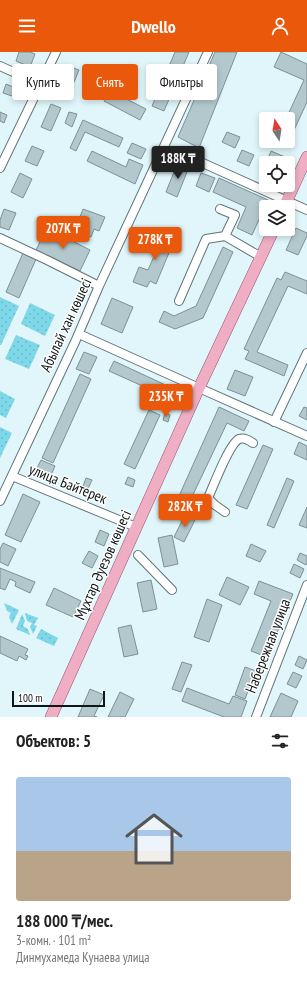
<!DOCTYPE html>
<html lang="ru">
<head>
<meta charset="utf-8">
<style>
  body { margin:0; font-family:"PT Sans Narrow",sans-serif; background:#f6f6f6; color:#222; height:100vh; display:flex; flex-direction:column; font-size:15px; white-space:nowrap }
  * { box-sizing:border-box; margin:0 }
  p { font-size:13px; color:#767676 }
  .icon { flex:none; width:22px; height:22px; fill:none; stroke:currentColor; stroke-width:2; stroke-linecap:round; stroke-linejoin:round }
  .map { position:relative; height:665px; overflow:hidden }
  .drawer { display:flex; flex-direction:column; background:#fff; flex:1 }
  .drawer>* { flex:none }
  .guide { position:absolute; left:12px; top:12px; width:283px; height:36px; display:flex; gap:8px }
  .needle { width:26px; rotate:348deg }
  .tools { position:absolute; left:259px; top:60px; display:grid; gap:8px }
  .tools a { display:grid; place-items:center; width:36px; height:36px; border-radius:4px; background:#fff; box-shadow:0 2px 6px #0003; font-size:20px }
  .scale { position:absolute; left:12px; bottom:10px; width:93px; box-sizing:border-box; padding-left:4px; border:2px solid #0e1617; border-top:0; font-size:11px; line-height:14px; white-space:nowrap; color:#0e1617; -webkit-text-stroke:3px #fff; paint-order:stroke }
  .price { position:absolute; translate:-50% -34px; padding:0 9px; border-radius:4px; background:#ea580c; color:#fff; font-size:13px; line-height:26px; filter:drop-shadow(0 1px 2px #0008) }
  .price::after { content:''; position:absolute; left:50%; top:24px; width:12px; height:9px; margin-left:-6px; background:inherit; clip-path:polygon(0 0,100% 0,50% 100%) }
  .price.selected { background:#222; color:#fff }
  ul { padding:0; list-style:none }
  li { display:grid; align-content:center; gap:8px; height:212px; padding:0 16px }
  li+li { border-top:1px solid #e0e0e0 }
  li span { display:grid; place-items:center; height:124px; border-radius:4px; color:#555 }
  li>.icon { margin-inline-start:auto }
  span .icon { width:72px; height:72px; fill:#fffc; stroke-width:1 }
  li b { font-size:17px }
  h2 { display:flex; justify-content:space-between; align-items:center; height:48px; padding:0 16px; font-size:17px }
  .pill { padding:0 14px; border-radius:4px; background:#fff; box-shadow:0 2px 6px #0003; font-size:14px; line-height:36px }
  .pill.selected { background:#ea580c; color:#fff }
  header { display:flex; justify-content:space-between; align-items:center; height:52px; padding:0 16px; background:#ea580c; color:#fff; font-size:18px; font-weight:800 }
  .map>svg:first-child { display:block }
  .grass { fill:url(#grass-dots) }
  .building { fill:#b3c8cd; stroke:#7d9195 }
  .lines { fill:none; stroke-linecap:round; stroke-linejoin:round }
  .minor-casing { stroke:#607377; stroke-width:10 }
  .major-casing { stroke:#99566d; stroke-width:12 }
  .minor { stroke:#fff; stroke-width:8 }
  .major { stroke:#efaec4; stroke-width:11 }
  .labels { text-anchor:middle; stroke-width:3; stroke-linejoin:round; paint-order:stroke }
  .street-label { font-size:15px; fill:#0e1617; stroke:#fff }
</style>
</head>
<body>
<header><svg class="icon" aria-label="menu" viewBox="0 0 24 24"><path d="M4 6h16M4 12h16M4 18h16"/></svg>Dwello<svg class="icon" aria-label="person" viewBox="0 0 24 24"><circle cx="12" cy="8" r="4"/><path d="M4 21q1-7 8-7t8 7"/></svg></header>
<div class="map">
<svg width="307" height="665" viewBox="0 0 307 665">
  <defs>
    <pattern id="grass-dots" width="8" height="8" patternUnits="userSpaceOnUse"><rect width="8" height="8" fill="#7fd8e9"/><path d="M2 2h.1M6 6h.1" fill="none" stroke="#6db9c7" stroke-width="1.8" stroke-linecap="round"/></pattern>
  </defs>
  <rect width="100%" height="100%" fill="#e0f6fa"/>
  <path class="grass" d="M0,245L19,254L1,293H0Z
    M30,251L55,263L45,284L21,272Z
    M16,283L40,293L29,317L5,307Z
    M0,339L15,347L6,366L0,363Z
    M0,375L12,381L0,406Z
    M4,551L19,558L12,572L9,565L11,561L7,559Z
    M25,561L38,566L34,573L37,574L33,582L30,575L32,571L27,569Z
    M22,562L25,569L23,574L28,577L30,583L16,577Z
    M41,577L58,586L54,594L36,586Z"/>
  <path class="building" d="M19,0H30L35,2L30,15L16,9Z
    M175,0H189L164,59L152,54Z
    M215,0H237L199,96L178,85Z
    M281,0L307,12V50L289,89H288V67H286L304,28L274,15Z
    M68,14L79,18L70,40L59,35Z
    M6,32L18,37L15,45L3,41Z
    M109,38L146,57L140,68L104,49Z
    M51,52L61,56L51,79L41,75Z
    M0,60L7,63L4,71L0,69Z
    M69,60L77,62L72,75L65,71Z
    M268,61L280,67H266V78L261,76Z
    M83,68L123,86L119,95L85,80L76,99L70,96Z
    M227,80L240,85L235,96L222,90Z
    M132,91L146,97L141,107L127,101Z
    M32,94L44,99L37,114L25,109Z
    M242,98L254,103L249,114L237,109Z
    M92,99L126,115L129,107L143,113L135,132L87,109Z
    M271,99L285,105L282,111H266Z
    M178,110L189,115L177,145L166,140Z
    M20,121L32,127L23,146L11,140Z
    M201,121L215,126L209,140L196,134Z
    M219,126L268,148L252,183L237,176L246,155L213,140Z
    M4,157L16,161L9,178L0,175V168Z
    M83,157L105,165L99,179L94,177L91,185L75,178Z
    M47,176L90,198L80,219L36,198Z
    M296,176L307,181V184L298,203L286,198Z
    M156,179L170,185L166,194L171,196L156,232L150,229L147,235L133,230L139,215L148,218L158,195L150,192Z
    M223,195L233,200L203,266L175,277L159,270L164,259L174,264L196,254Z
    M23,201L36,207L19,246L6,240Z
    M285,220L307,229V242L288,234L257,300L288,313L284,324L245,307L249,299L244,297L277,226L281,228Z
    M112,246L133,255L122,281L101,272Z
    M84,300L97,305L89,322L76,317Z
    M114,309L172,336L167,345L109,319Z
    M235,318L253,325L245,344L227,337Z
    M80,322L91,327L53,411L42,406Z
    M219,355L249,369L244,379L227,371L190,449L179,444Z
    M304,355L307,356V368L299,364Z
    M149,358L160,363L135,417L124,412Z
    M165,361L170,363L168,370L163,368Z
    M299,390L307,394V408L294,402Z
    M263,393L273,397L247,457L236,453Z
    M41,408L55,414L49,428L34,422Z
    M128,425L135,428L133,435L125,432Z
    M86,426L92,428L87,439L82,437Z
    M287,426L294,429L274,476L267,473Z
    M23,442L40,450L21,490L5,483Z
    M307,455V476L299,473Z
    M186,461L196,466L184,490L174,485Z
    M100,478L109,482L104,494L95,490Z
    M172,483L178,512L164,515L158,486Z
    M3,491L16,497L8,514L0,510V497Z
    M251,492L266,499L260,510L246,504Z
    M89,499L98,504L92,516L82,511Z
    M300,501L307,504V511L306,513L297,508Z
    M294,512L304,517L300,526L290,521Z
    M0,516L35,530L30,541L15,534L16,530L10,527L5,538L0,536Z
    M227,525L249,535L240,553L219,543Z
    M151,528L157,557L143,560L137,531Z
    M259,529L293,542L267,605L251,599L271,549L254,542Z
    M54,536L81,549L73,565L46,553Z
    M207,547L222,553L209,590L194,585Z
    M131,573L138,602L124,605L118,576Z
    M0,584L28,597L25,603L28,604L26,608L19,604L17,609L0,601Z
    M299,604L307,608L303,617L295,613Z
    M182,610L192,613L181,640L172,637Z
    M245,615L256,619L245,647L235,643Z
    M293,620L302,624L296,636L287,632Z
    M187,636L229,652L233,644L247,649L241,665H224L182,649Z
    M90,637L104,643L94,664L97,665H78Z
    M120,640L134,647L125,665H108Z
    M281,641L298,649L291,665H270Z"/>
  <g class="lines">
    <g class="minor-casing">
      <path id="minor" d="M0,14L40,32
        M185,103L307,158
        M0,116L56,0
        M220,157L235,163L225,184L261,205
        M0,186L47,208L99,234
        M179,249L206,187L225,184
        M79,282L199,336L307,384
        M274,370L307,301
        M12,424L136,475
        M0,449L75,290L99,234L208,0
        M225,460L215,453L208,446C213,435 229,392 239,387C244,385 249,388 253,391
        M138,503L172,538
        M256,665L307,533"/>
    </g>
    <g class="major-casing">
      <path id="major" d="M284,155L307,105
        M51,665L199,336L274,177"/>
    </g>
    <use href="#minor" class="minor"/>
    <use href="#major" class="major"/>
  </g>
  <g class="labels">
    <g class="street-label">
      <text transform="translate(66 273) rotate(-65)" y="5">Абылай хан көшесі</text>
      <text transform="translate(68 432) rotate(22)" y="5">улица Байтерек</text>
      <text transform="translate(103 513) rotate(-66)" y="5">Мұхтар Әуезов көшесі</text>
      <text transform="translate(268 594) rotate(-69)" y="5">Набережная улица</text>
    </g>
  </g>
</svg>
<div class="tools">
<a><svg class="needle" viewBox="-14 -14 28 28"><path d="M0-13l5 13h-10z" fill="#e53935"/><path d="M0 13l5-13h-10z" fill="#767676"/></svg></a>
<a><svg class="icon" aria-label="locate" viewBox="0 0 24 24"><circle cx="12" cy="12" r="6"/><path d="M12 2v4M12 18v4M2 12h4M18 12h4"/></svg></a>
<a><svg class="icon" aria-label="layers" viewBox="0 0 24 24"><path d="M12 4l9 5-9 5-9-5zM3 14l9 5 9-5"/></svg></a>
</div>
<div class="scale">100 m</div>
<b class="price selected" style="left:178px;top:128px">188K ₸</b>
<b class="price" style="left:63px;top:198px">207K ₸</b>
<b class="price" style="left:155px;top:209px">278K ₸</b>
<b class="price" style="left:166px;top:366px">235K ₸</b>
<b class="price" style="left:185px;top:476px">282K ₸</b>
<div class="guide">
<a class="pill">Купить</a>
<a class="pill selected">Снять</a>
<a class="pill">Фильтры</a>
</div>
</div>
<section class="drawer">
<h2>Объектов: 5<svg class="icon" aria-label="filters" viewBox="0 0 24 24"><path d="M4 7h16M4 17h16"/><circle cx="9" cy="7" r="2"/><circle cx="15" cy="17" r="2"/></svg></h2>
<ul>
<li><span style="background:linear-gradient(#a9c7e8 60%,#b9a48a 0)"><svg class="icon" aria-label="home" viewBox="0 0 24 24"><path d="M3 11l9-7 9 7M6 9v11h12V9"/></svg></span><div><b>188 000 ₸/мес.</b><p>3-комн. · 101 m²</p><p>Динмухамеда Кунаева улица</p></div></li>
</ul>
</section>
</body>
</html>
